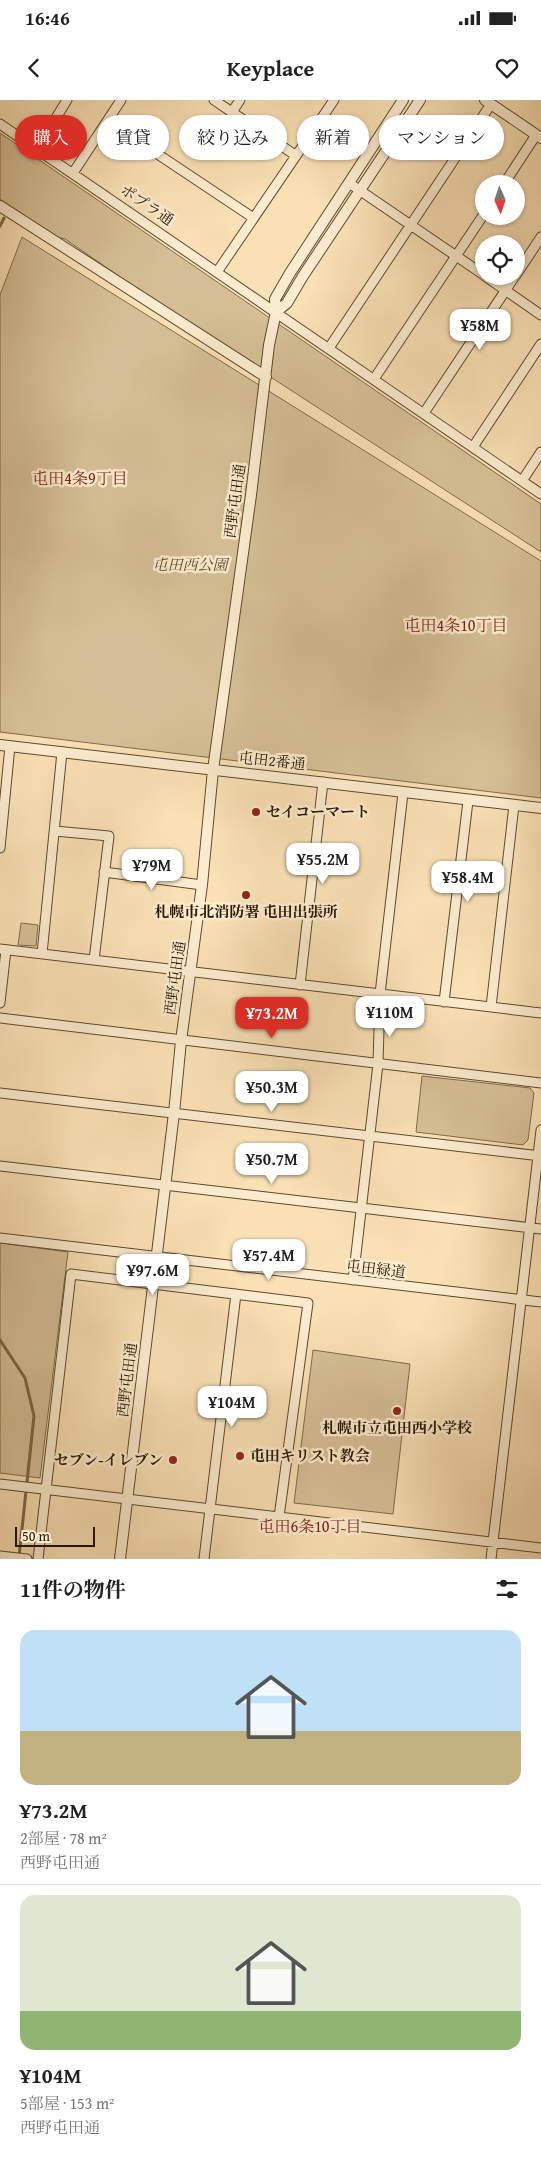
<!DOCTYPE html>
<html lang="ja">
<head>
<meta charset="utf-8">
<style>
  body { margin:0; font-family:"Gentium Book Plus","Noto Serif JP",serif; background:#f6f6f6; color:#222; height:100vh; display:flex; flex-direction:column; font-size:19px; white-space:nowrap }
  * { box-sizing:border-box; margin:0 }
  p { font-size:16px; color:#767676 }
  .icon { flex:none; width:28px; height:28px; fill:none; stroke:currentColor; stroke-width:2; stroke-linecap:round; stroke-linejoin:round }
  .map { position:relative; height:1459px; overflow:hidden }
  .sheet { display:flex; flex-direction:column; background:#fff; flex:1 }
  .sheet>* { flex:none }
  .banner { position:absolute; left:15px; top:15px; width:511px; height:45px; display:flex; gap:10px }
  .needle { width:32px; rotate:177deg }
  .buttons { position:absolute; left:475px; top:75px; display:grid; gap:10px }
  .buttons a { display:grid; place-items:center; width:50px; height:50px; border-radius:50%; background:#fff; box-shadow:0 1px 4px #0004; font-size:25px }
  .scale { position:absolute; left:15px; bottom:12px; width:80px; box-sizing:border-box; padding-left:5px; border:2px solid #291800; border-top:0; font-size:14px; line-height:18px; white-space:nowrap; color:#291800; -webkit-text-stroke:4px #fceccf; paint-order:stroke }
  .price { position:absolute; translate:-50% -42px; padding:0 11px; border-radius:10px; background:#fff; color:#222; font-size:16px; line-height:32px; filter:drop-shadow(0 1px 2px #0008) }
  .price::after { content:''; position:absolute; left:50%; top:30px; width:15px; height:11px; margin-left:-8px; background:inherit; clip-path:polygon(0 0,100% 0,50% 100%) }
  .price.selected { background:#d93025; color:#fff }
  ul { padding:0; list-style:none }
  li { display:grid; align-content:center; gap:10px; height:265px; padding:0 20px }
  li+li { border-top:1px solid #e0e0e0 }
  li span { display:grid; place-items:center; height:155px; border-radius:15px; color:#555 }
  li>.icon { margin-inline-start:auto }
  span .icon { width:90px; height:90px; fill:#fffc; stroke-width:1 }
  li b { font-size:21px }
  h2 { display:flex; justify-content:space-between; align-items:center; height:60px; padding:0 20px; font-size:21px }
  .chip { padding:0 18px; border-radius:22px; background:#fff; box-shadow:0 1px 4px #0004; font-size:18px; line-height:45px }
  .chip.selected { background:#d93025; color:#fff }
  .status { display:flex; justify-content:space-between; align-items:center; height:35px; padding:0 25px; background:#fff; direction:ltr }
  .status svg { height:14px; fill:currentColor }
  header { display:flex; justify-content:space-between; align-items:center; height:65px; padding:0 20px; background:#fff; font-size:22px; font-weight:700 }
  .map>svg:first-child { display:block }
  .green { fill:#d6bf96; stroke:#806c4b }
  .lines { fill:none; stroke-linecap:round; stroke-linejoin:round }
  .stream { stroke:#7c6847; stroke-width:3 }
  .minor-casing { stroke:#5d4a2d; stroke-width:11 }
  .tertiary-casing { stroke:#5d4a2d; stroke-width:12 }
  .minor { stroke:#fceccf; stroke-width:9 }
  .tertiary { stroke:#fceccf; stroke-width:10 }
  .poi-dot { fill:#8f2418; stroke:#fceccf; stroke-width:2 }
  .labels { text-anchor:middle; stroke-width:5; stroke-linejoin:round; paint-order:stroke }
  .street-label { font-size:15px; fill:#291800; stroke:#fceccf }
  .park-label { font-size:15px; font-style:italic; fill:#5d4a2d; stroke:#fceccf }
  .poi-label { font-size:15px; font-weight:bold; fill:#291800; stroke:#fceccf; text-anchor:start }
  .neighbourhood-label { font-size:16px; fill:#7a1f14; stroke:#fceccf }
</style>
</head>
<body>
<div class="status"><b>16:46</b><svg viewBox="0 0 49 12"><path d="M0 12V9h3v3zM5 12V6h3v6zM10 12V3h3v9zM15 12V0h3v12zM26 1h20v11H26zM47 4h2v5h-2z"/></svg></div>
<header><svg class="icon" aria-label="back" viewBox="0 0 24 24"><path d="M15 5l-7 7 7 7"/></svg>Keyplace<svg class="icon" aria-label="heart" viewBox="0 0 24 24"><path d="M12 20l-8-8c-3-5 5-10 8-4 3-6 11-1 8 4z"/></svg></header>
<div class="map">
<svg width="541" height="1459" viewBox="0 0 541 1459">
  <rect width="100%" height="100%" fill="#fae1b5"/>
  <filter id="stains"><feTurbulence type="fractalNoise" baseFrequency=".004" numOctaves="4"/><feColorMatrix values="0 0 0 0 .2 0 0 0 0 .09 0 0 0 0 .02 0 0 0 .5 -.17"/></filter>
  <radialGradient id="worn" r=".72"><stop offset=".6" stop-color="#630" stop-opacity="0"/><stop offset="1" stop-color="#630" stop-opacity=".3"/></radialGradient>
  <path class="green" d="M0,33L541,404V452L187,223L65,139L57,137L0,99Z
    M22,137L541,461V698L0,632V195Z
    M21,823L38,825L36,846L18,845Z
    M422,976L530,988L534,993L528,1040L523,1045L416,1032Z
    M0,1143L68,1152L40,1378L0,1373Z
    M313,1250L410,1264L393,1414L294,1403Z"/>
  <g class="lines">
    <path class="stream" d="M0,126L4,118
      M0,1240L25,1278L34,1316L19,1457"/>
    <g class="minor-casing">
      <path id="minor" d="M214,0L295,55
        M232,12L240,0
        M108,21L252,117
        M0,24L541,394
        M37,49L67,0
        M73,73L121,0
        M349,83L484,175
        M504,84L536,35
        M217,172L334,0
        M516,175L541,137
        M485,176L541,215
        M329,248L491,4
        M374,279L484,114
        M424,313L515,176
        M473,347L541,244
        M522,381L541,352
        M55,731L109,736L94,860
        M0,748L10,646
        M104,772L202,785
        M0,849L541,913
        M42,854L62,652
        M300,885L323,682
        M444,902L468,701
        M0,903L6,850
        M491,907L514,705
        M0,918L541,983
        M0,993L541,1056
        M0,1066L541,1129
        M0,1138L541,1202
        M353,1180L378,964L380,894L403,693
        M0,1384L541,1448
        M0,1456L27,1459
        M38,1459L71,1174L308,1203L279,1417
        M204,1459L236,1194
        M491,1459L541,1030"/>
    </g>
    <g class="tertiary-casing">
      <path id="tertiary" d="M485,0L541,38
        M0,106L266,277
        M276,212L287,203L303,176L420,0
        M0,645L541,708
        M120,1459L174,1013L181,941L202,785L213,670L251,395L269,245L276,212L275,199L290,173L403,0"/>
    </g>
    <use href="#minor" class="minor"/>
    <use href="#tertiary" class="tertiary"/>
  </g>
  <g class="poi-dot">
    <circle cx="256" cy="712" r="5"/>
    <circle cx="246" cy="795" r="5"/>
    <circle cx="397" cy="1311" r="5"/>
    <circle cx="240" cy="1356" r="5"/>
    <circle cx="173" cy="1360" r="5"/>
  </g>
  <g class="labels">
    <g class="street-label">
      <text transform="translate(147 105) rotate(34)" y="5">ポプラ通</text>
      <text transform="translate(235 401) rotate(-82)" y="5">西野屯田通</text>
      <text transform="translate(272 661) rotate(6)" y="5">屯田2番通</text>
      <text transform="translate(175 878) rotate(-82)" y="5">西野屯田通</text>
      <text transform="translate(376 1169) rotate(7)" y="5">屯田緑道</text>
      <text transform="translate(127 1280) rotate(-83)" y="5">西野屯田通</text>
    </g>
    <g class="park-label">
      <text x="190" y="470">屯田西公園</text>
    </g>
    <g class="poi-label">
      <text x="266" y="717">セイコーマート</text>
      <text x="246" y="817" text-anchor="middle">札幌市北消防署 屯田出張所</text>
      <text x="397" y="1333" text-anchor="middle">札幌市立屯田西小学校</text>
      <text x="250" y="1361">屯田キリスト教会</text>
      <text x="163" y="1365" text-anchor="end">セブン-イレブン</text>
    </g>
    <g class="neighbourhood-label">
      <text x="80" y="384">屯田4条9丁目</text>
      <text x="456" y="531">屯田4条10丁目</text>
      <text x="310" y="1432">屯田6条10丁目</text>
    </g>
  </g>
  <rect width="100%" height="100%" filter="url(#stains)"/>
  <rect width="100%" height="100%" fill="url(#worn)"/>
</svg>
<div class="buttons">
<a><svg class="needle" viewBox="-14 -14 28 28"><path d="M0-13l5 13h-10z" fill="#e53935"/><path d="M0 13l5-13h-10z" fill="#767676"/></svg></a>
<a><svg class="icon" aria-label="locate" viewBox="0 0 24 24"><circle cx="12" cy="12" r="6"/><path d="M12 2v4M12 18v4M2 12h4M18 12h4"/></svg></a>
</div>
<div class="scale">50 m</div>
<b class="price" style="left:480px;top:251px">¥58M</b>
<b class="price" style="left:323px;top:785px">¥55.2M</b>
<b class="price" style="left:152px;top:791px">¥79M</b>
<b class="price" style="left:468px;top:803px">¥58.4M</b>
<b class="price" style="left:390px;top:938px">¥110M</b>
<b class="price selected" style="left:272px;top:939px">¥73.2M</b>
<b class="price" style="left:272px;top:1013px">¥50.3M</b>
<b class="price" style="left:272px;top:1085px">¥50.7M</b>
<b class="price" style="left:269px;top:1181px">¥57.4M</b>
<b class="price" style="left:153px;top:1196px">¥97.6M</b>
<b class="price" style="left:232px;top:1328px">¥104M</b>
<div class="banner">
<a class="chip selected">購入</a>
<a class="chip">賃貸</a>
<a class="chip">絞り込み</a>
<a class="chip">新着</a>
<a class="chip">マンション</a>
</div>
</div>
<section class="sheet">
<h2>11件の物件<svg class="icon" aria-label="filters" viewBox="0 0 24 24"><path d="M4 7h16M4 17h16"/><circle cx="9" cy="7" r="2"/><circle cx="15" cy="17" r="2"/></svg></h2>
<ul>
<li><span style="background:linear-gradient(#bfe0f5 65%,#c2b280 0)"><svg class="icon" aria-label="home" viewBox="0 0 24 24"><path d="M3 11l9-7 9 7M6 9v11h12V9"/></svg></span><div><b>¥73.2M</b><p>2部屋 · 78 m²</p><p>西野屯田通</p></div></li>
<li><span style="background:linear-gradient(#dfe7d0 75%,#8fb573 0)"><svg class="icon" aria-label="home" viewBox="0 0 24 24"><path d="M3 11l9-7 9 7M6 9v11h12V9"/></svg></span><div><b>¥104M</b><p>5部屋 · 153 m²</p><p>西野屯田通</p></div></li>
</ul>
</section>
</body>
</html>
